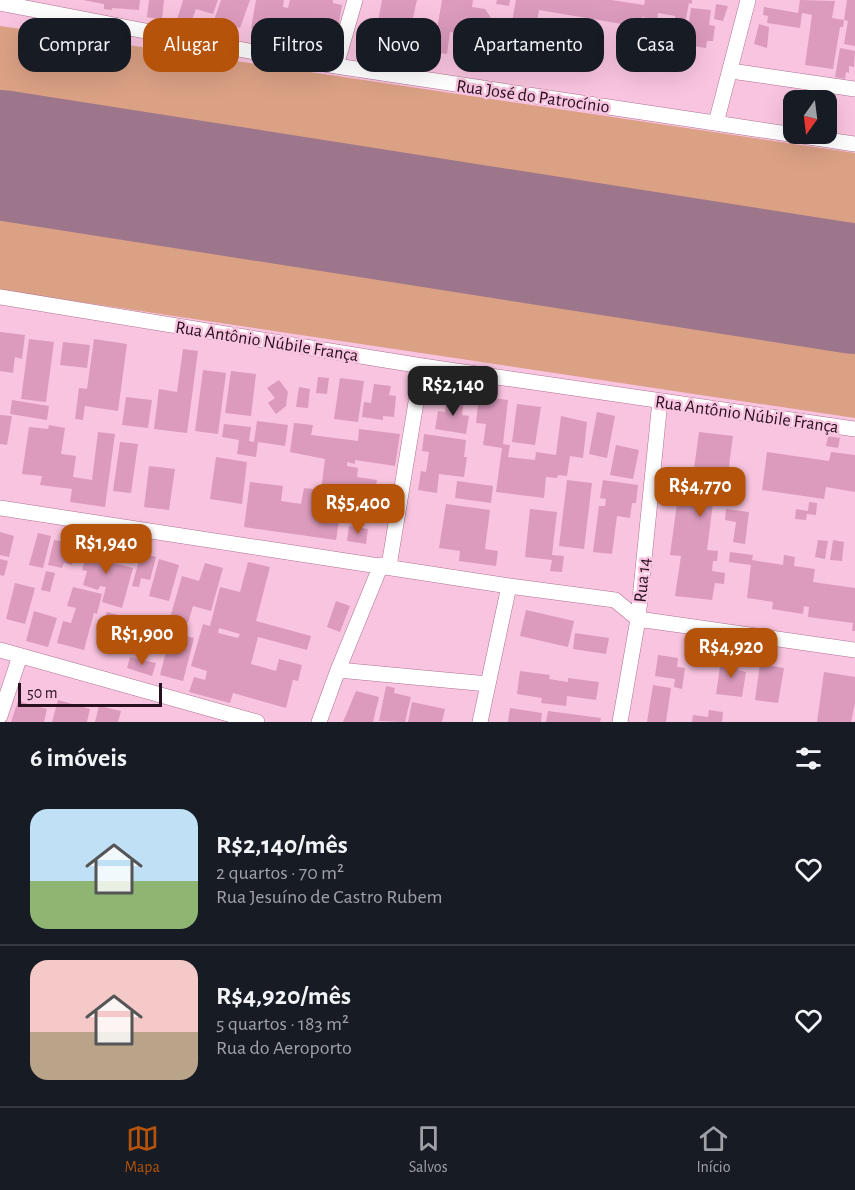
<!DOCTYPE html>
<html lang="pt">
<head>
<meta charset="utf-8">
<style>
  body { margin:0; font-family:"Alegreya Sans",sans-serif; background:#242831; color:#f1f3f6; height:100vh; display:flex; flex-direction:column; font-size:22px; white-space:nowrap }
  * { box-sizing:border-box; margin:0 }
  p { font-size:20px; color:#9ea1a6 }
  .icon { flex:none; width:33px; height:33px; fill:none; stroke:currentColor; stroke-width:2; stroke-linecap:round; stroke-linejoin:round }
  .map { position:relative; height:722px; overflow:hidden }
  .details { display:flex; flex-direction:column; background:#171b24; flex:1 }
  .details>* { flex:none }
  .hud { position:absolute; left:18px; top:18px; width:819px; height:54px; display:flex; gap:12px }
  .needle { width:39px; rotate:194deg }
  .tools { position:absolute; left:783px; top:90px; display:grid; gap:12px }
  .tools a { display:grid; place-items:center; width:54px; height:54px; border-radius:12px; background:#171b24; box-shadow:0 6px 24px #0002; font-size:30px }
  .scale { position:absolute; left:18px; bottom:15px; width:144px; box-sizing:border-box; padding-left:6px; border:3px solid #28111e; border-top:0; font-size:16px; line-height:21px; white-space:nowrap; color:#28111e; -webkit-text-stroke:4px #f9c4df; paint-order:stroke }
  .price { position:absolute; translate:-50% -51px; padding:0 14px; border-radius:12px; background:#b45309; color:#fff; font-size:20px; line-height:39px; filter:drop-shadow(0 2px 3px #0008) }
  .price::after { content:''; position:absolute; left:50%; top:36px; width:18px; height:14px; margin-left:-9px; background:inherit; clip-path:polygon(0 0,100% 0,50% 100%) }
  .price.current { background:#222; color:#fff }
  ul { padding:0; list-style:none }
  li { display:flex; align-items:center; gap:18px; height:150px; padding:0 30px }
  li+li { border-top:2px solid #363941 }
  li span { display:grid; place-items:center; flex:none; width:168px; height:120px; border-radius:18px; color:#555 }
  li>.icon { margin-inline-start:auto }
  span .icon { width:72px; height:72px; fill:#fffc; stroke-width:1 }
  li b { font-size:26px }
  h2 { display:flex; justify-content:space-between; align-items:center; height:72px; padding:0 30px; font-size:26px }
  .chip { padding:0 21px; border-radius:18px; background:#171b24; box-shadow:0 6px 24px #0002; font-size:21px; line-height:54px }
  .chip.current { background:#b45309; color:#fff }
  .tabs { display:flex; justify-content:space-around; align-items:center; height:84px; border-top:2px solid #363941; background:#171b24; font-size:16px; color:#9ea1a6 }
  .tabs a { display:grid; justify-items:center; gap:3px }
  .tabs .current { color:#b45309 }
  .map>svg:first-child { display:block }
  .built { fill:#feb5db }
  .green { fill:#dba185 }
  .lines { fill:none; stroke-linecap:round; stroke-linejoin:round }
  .runway { stroke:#9e768c; stroke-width:130 }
  .building { fill:#dc9bbd; fill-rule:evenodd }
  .minor-casing { stroke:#ae7292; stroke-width:16 }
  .minor { stroke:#fff; stroke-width:15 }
  .labels { text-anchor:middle; stroke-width:5; stroke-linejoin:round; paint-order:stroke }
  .street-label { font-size:18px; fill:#28111e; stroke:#f9c4df }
</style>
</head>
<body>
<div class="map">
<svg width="855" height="722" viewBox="0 0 855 722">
  <rect width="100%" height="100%" fill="#f9c4df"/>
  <path class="built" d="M0,26L855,153V418L0,290Z"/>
  <path class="green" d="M0,26L855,153V256L0,121Z
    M0,187L855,321V418L0,290Z"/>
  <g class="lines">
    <path class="runway" d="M0,155L855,289"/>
  </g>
  <path class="building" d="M83,0H140L139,10L112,8V10L104,9V4Z
    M149,0H164L162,20L147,17Z
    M183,0H218L213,14L196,9L190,25L176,23Z
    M221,0H250L240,28L214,20Z
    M256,0H284L283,7L288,8L290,0H333V3L342,5L338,28L328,26L325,43L251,28Z
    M382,0H417L412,22L419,24L415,46L375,38Z
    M442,0H473L472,7L485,9L493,21L491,36L479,45L466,43L459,33L450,32L447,54L433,52Z
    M497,0H510L509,6L496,4Z
    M516,0H611L644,5L645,0H692V4L689,3L685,23L675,21V16L658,13L657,20L642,17L640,27L539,10L530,64L505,60Z
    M800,0L835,1L832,18L844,20L843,27H840L833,69L805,65L812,15L802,13L800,28L767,23L768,16L763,15L764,7L798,13Z
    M847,0H855V46L844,44L848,21L844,20Z
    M716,4L728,6L723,21L714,19Z
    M691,8L711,10L709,25L715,26L713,41H707L706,48L686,45Z
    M759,24L769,27L767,48L754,44Z
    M840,48L855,51L854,67L849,66V73L846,72L845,79L835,77Z
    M0,332L25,335L22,359L15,357L13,373L0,371Z
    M29,339L54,342L46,402L21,399Z
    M94,339L127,344L118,411L85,406L83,420L75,419L79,388L87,389Z
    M63,342L90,345L87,368L60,365Z
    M183,349L198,351L187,433L154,429L159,389L177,392Z
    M203,370L226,373L218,434L195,431Z
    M231,371L256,374L251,416L225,413Z
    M318,377L329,378L327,394L316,393Z
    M340,378L364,381L358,422L334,419Z
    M279,380L288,392L286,406L276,414L268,403L275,398L267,388Z
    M374,384L391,386L389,395L396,396L394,417L383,416V420L362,417L364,402L371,403Z
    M299,387L310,389L308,408L296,407Z
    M479,396L508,400L503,444L510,445L508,457L535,460L536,452L556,455L561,416L587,422L583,458L570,456L567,476L558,475L557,478L546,477L544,498L496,492L502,448L483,445L486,424L476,423Z
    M126,397L152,400L148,428L122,425Z
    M448,397L464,400L462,415L469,416L466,434L435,429L438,411L445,412Z
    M12,400L49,406L47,420L10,414Z
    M517,404L541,407L535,445L512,442Z
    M597,412L615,416L607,458L589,454Z
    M0,415L12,416L7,445L0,444Z
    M257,421L288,425L285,446L258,442L256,457L237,454L239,440L222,437L224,424L251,427L249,441L254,442Z
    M294,423L313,425L311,435L358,441L359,429L400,434L395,466L355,460V464L347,462V466L358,468L357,477L377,480L375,493L344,488L336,540L244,527L250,482L283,486L281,501L301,504L304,488L321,490L325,459L290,452Z
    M49,425L65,428L61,454L76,456L73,477L92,480L98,432L115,434L105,507L70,502L72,489L40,485L42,476L22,474L29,427L48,429Z
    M699,432L733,436L727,481L716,479L707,550L718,551L717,561H713L712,571L725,573L724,584L715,583L712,600L675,596L681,556L670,555L681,474L693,476Z
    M424,434L466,440L464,457H467L464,477L439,474L437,493L418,490L421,471L426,472L429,452L422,451Z
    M828,436L840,438L838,448L826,446Z
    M120,442L138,444L131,493L113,491Z
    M616,445L639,450L633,479L610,475Z
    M767,452L829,461L831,452L855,455V492L826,487L824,499L762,490Z
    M216,457L247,462L242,504L210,499Z
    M149,466L175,469L169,510L144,507Z
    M567,480L592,483L584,549L559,546Z
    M603,480L638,485L636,503H632L630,518L617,516L612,554L593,552L599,506H605L606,499L600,498Z
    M457,481L493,486L491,503L455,498Z
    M809,502L817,503L816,515L807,514L806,520L795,519L796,509L808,511Z
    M446,504L490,510L485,549L498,551L496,566L459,561L460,551L439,548Z
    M530,509L557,512L552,555L564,556L562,572L550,571L552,560L525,557Z
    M726,509L749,512L745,544L733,542L736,522L725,520Z
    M349,526L368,529L366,544L347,541Z
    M0,532L14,536L9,557L0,555Z
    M38,533L51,536L43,568L29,565Z
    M67,536L82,540L79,554L75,553L72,565L64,563L62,568L48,565L54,540L65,542Z
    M818,540L828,541L825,559L815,557Z
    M833,540L844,542L842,561L830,560Z
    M85,541L97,544L95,555L105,558L107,549L116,551L113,563L133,568L122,608L102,602L106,587L100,586L98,590L83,585L87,571L82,570L86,556L82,554Z
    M730,552L753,555L752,560L783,565L784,555L795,557L794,566L815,569L813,582L855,588V631H852L853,623L808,617L809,607L804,606L803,614L772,609L773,602L747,598L751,565L729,562Z
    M141,553L156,557L150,580L141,578L139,587L132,586Z
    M0,559L8,561L4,576L0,575Z
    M159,559L179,565L169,601L149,596Z
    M248,562L270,567L256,621L311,636L307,650L258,637L251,664L276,671L279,659L302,665L298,681L293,680L286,708L233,693L230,703L189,692L194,677L205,680L207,671L191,666L203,624L210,626L220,587L240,592ZM219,628L240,634L238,638L218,633Z
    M205,563L223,568L211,611L193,606L188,623L170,618L182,576L199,581Z
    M46,571L55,573L50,592L41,590Z
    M15,583L35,588L25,624L6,619Z
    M73,587L102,594L97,614L94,613L84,650L57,643L63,621L71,623L76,608L67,606Z
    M336,601L350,606L340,632L327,627Z
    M526,610L574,621L568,647L520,636Z
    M34,611L57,618L48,647L26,641Z
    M107,612L133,619L127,641L101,635Z
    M171,632L194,638L183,681L160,675Z
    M575,633L609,638L606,654L573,649Z
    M658,655L678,658L677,667L685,668L682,689L674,687L675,679L655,676Z
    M130,657L156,663L152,676L127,668Z
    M721,660L739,662L738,670L746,672L742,697L716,694Z
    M760,664L784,668L778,703L755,700Z
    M520,671L550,675L549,679L568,682V678L599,682L596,700L567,696L566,706L541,703L542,698L517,694Z
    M824,672L855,677V703L851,722H817Z
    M653,685L671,688L666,722H647Z
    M386,686L395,688L394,693L411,697L405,722L379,721Z
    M356,691L379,697L373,722H343Z
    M58,700L90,709L87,722H52Z
    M18,701L47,709L44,722H11Z
    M412,702L445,709L442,722H408Z
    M99,706L121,711L118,722H95Z
    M510,708L542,713L541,722H508Z
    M709,710L723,712L722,722H692L693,715L708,717Z
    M548,711L601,718L600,722H546Z"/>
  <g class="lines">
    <g class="minor-casing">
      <path id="minor" d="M0,3L254,52L336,66L855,144
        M336,66L355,0
        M731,71L855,89
        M716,123L748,0
        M0,297L422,366L855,429
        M0,508L509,586L615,600L638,619L855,650
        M389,566L422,366
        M0,650L257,722
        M338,670L488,684
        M0,716L20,656
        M319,722L338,670L381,565
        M480,722L509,586
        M620,722L638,619L660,401"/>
    </g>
    <use href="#minor" class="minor"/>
  </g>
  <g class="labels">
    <g class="street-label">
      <text transform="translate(533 96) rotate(8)" y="6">Rua José do Patrocínio</text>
      <text transform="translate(267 341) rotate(9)" y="6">Rua Antônio Núbile França</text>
      <text transform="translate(747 414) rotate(8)" y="6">Rua Antônio Núbile França</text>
      <text transform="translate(642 580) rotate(-84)" y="6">Rua 14</text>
    </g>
  </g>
</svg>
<div class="tools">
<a><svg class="needle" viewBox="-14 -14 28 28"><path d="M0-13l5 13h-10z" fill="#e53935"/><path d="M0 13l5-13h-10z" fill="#9ea1a6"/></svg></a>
</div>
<div class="scale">50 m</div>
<b class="price current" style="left:453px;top:417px">R$2,140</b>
<b class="price" style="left:700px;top:518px">R$4,770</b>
<b class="price" style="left:358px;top:535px">R$5,400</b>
<b class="price" style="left:106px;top:575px">R$1,940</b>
<b class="price" style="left:142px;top:666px">R$1,900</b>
<b class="price" style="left:731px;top:679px">R$4,920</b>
<div class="hud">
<a class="chip">Comprar</a>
<a class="chip current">Alugar</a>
<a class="chip">Filtros</a>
<a class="chip">Novo</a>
<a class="chip">Apartamento</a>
<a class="chip">Casa</a>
</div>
</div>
<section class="details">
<h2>6 imóveis<svg class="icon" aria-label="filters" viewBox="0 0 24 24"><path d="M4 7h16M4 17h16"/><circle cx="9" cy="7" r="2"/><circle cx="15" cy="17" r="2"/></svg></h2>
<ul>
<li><span style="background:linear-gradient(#bfe0f5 60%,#8fb573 0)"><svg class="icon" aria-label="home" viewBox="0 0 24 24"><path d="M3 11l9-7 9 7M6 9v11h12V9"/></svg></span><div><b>R$2,140/mês</b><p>2 quartos · 70 m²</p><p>Rua Jesuíno de Castro Rubem</p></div><svg class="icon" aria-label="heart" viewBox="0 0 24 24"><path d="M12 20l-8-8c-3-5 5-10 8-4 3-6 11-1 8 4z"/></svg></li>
<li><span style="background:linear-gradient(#f6c9c9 60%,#b9a48a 0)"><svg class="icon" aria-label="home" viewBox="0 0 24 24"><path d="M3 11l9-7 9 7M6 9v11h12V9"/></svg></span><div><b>R$4,920/mês</b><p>5 quartos · 183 m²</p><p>Rua do Aeroporto</p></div><svg class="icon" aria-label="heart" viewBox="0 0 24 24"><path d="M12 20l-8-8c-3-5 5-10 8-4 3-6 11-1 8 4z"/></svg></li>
</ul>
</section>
<nav class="tabs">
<a class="current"><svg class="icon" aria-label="map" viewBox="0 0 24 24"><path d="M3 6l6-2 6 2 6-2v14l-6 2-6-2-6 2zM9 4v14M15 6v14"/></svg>Mapa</a>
<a><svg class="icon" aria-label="saved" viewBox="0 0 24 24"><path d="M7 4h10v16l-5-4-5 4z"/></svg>Salvos</a>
<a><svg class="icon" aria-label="home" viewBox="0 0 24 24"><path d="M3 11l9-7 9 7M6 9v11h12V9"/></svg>Início</a>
</nav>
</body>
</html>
